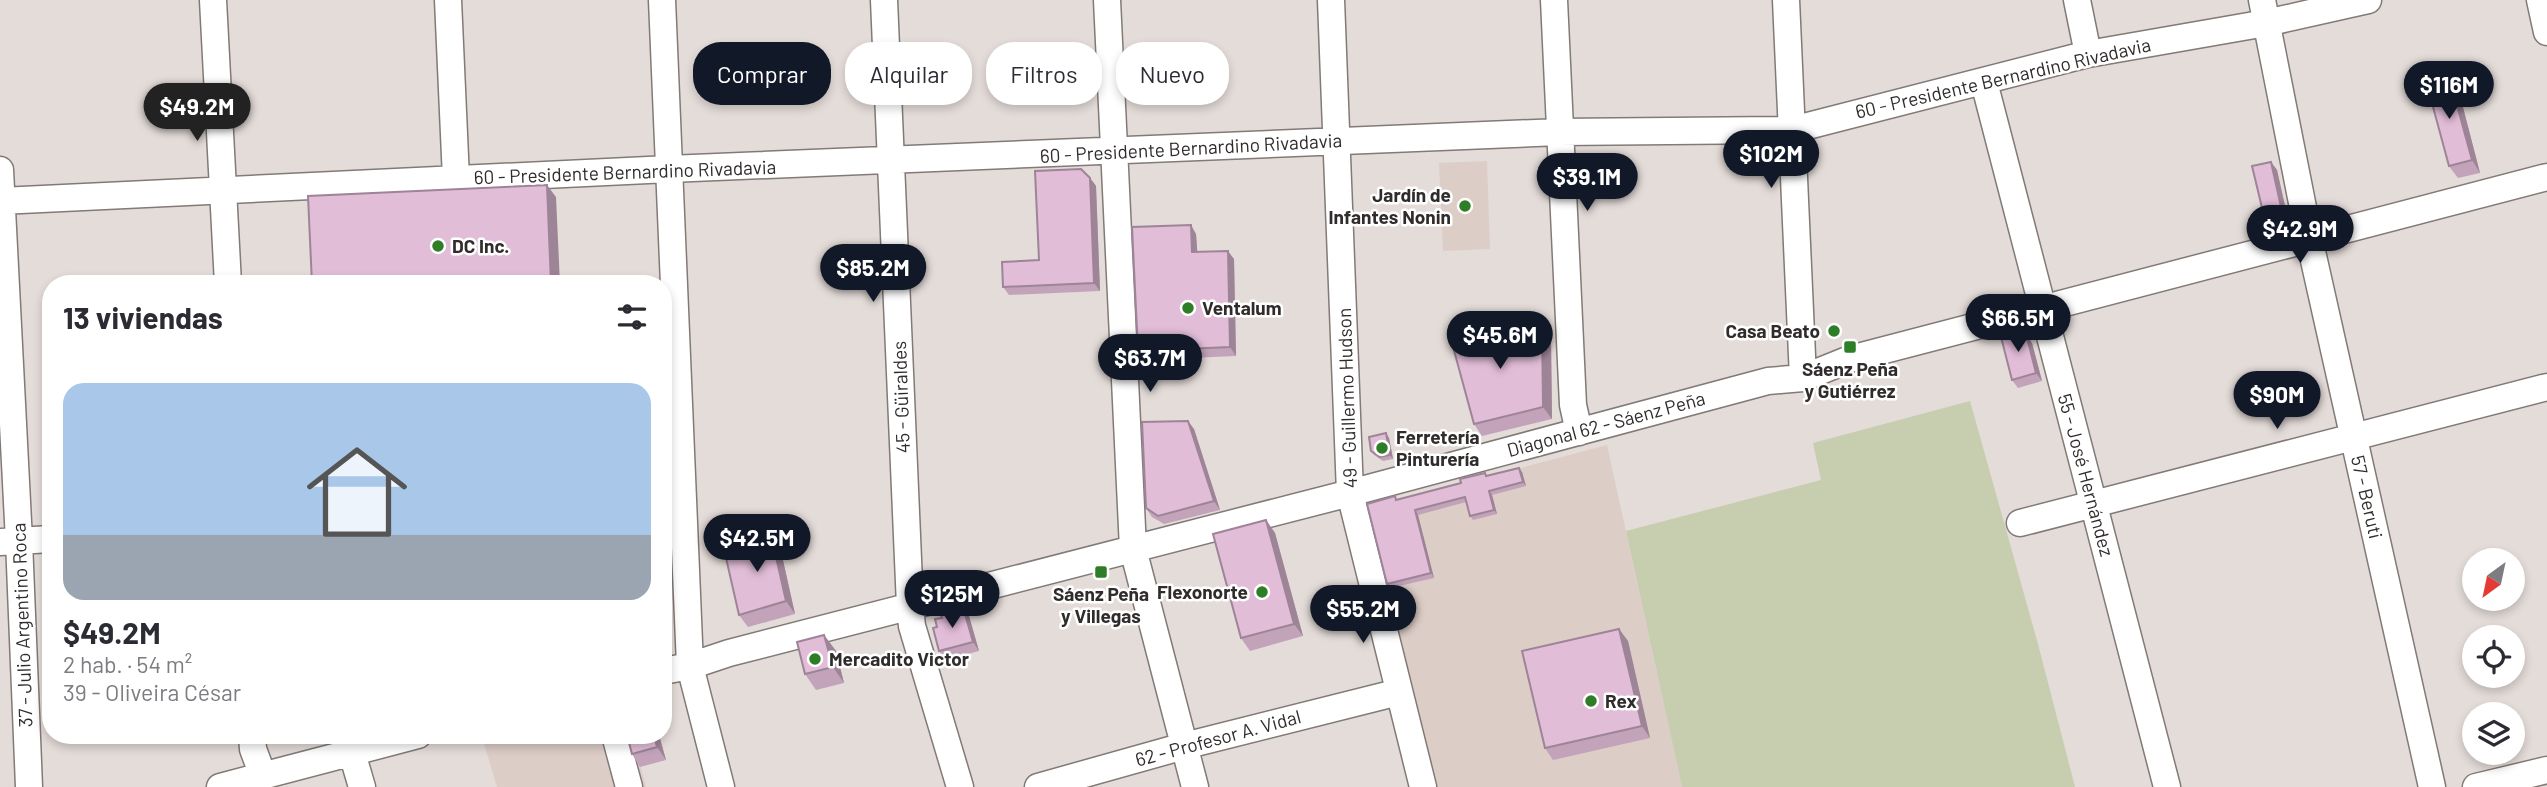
<!DOCTYPE html>
<html lang="es">
<head>
<meta charset="utf-8">
<style>
  body { margin:0; font-family:Barlow,sans-serif; background:#f7f7f7; color:#2b2b33; height:100vh; display:flex; flex-direction:column; font-size:26px; white-space:nowrap }
  * { box-sizing:border-box; margin:0 }
  p { font-size:23px; color:#7c7c81 }
  .icon { flex:none; width:38px; height:38px; fill:none; stroke:currentColor; stroke-width:2; stroke-linecap:round; stroke-linejoin:round }
  .map { position:relative; flex:1; overflow:hidden }
  .side { position:absolute; left:42px; top:275px; width:630px; height:469px; display:flex; flex-direction:column; background:#fff; border-radius:28px; box-shadow:0 4px 10px #0003 }
  .side>* { flex:none }
  .hud { position:absolute; left:693px; top:42px; width:665px; height:63px; display:flex; gap:14px }
  .needle { width:46px; rotate:213deg }
  .fabs { position:absolute; left:2462px; top:548px; display:grid; gap:14px }
  .fabs a { display:grid; place-items:center; width:63px; height:63px; border-radius:50%; background:#fff; box-shadow:0 4px 10px #0003; font-size:35px }
  .price { position:absolute; translate:-50% -60px; padding:0 16px; border-radius:24px; background:#111827; color:#fff; font-size:23px; line-height:46px; filter:drop-shadow(0 2px 4px #0008) }
  .price::after { content:''; position:absolute; left:50%; top:42px; width:21px; height:16px; margin-left:-10px; background:inherit; clip-path:polygon(0 0,100% 0,50% 100%) }
  .price.selected { background:#222; color:#fff }
  ul { padding:0; list-style:none }
  li { display:grid; align-content:center; gap:14px; height:371px; padding:0 21px }
  li+li { border-top:2px solid #e1e1e2 }
  li span { display:grid; place-items:center; height:217px; border-radius:21px; color:#555 }
  li>.icon { margin-inline-start:auto }
  span .icon { width:126px; height:126px; fill:#fffc; stroke-width:1 }
  li b { font-size:30px }
  h2 { display:flex; justify-content:space-between; align-items:center; height:84px; padding:0 21px; font-size:30px }
  .tag { padding:0 24px; border-radius:28px; background:#fff; box-shadow:0 4px 10px #0003; font-size:24px; line-height:63px }
  .tag.selected { background:#111827; color:#fff }
  .map>svg:first-child { display:block }
  .built { fill:#ddcdc7 }
  .green { fill:#c7cdaf }
  .lines { fill:none; stroke-linecap:round; stroke-linejoin:round }
  .minor-casing { stroke:#817a77; stroke-width:29 }
  .minor { stroke:#fff; stroke-width:26 }
  .wall { fill:#c2a3ba }
  .shaded-wall { fill:#9e8497 }
  .building { fill:#e2bdd8; stroke:#9e8497; stroke-width:2 }
  .poi-dot { fill:#2e7d27; stroke:#fff; stroke-width:2.5 }
  .labels { text-anchor:middle; stroke-width:5; stroke-linejoin:round; paint-order:stroke }
  .street-label { font-size:19px; fill:#302c2b; stroke:#fff }
  .poi-label { font-size:19px; font-weight:bold; fill:#302c2b; stroke:#fff; text-anchor:start }
</style>
</head>
<body>
<div class="map">
<svg width="2547" height="787" viewBox="0 0 2547 787">
  <rect width="100%" height="100%" fill="#e4dcd9"/>
  <path class="built" d="M1487,161L1490,249L1443,251L1439,163Z
    M1607,445L1682,787H1433L1365,516L1370,508Z
    M504,735H632L646,787H497L483,740Z"/>
  <path class="green" d="M1970,401L2038,644L2075,787H1682L1626,531L1821,480L1813,443Z"/>
  <g class="lines">
    <g class="minor-casing">
      <path id="minor" d="M213,0L228,284
        M448,0L456,179
        M662,0L690,666L721,787
        M884,0L910,606L912,626L960,787
        M1107,0L1133,549L1195,787
        M1331,0L1350,493L1423,787
        M1554,0L1573,405L1579,432
        M1786,0L1803,378
        M2077,0L2088,54
        M2262,0L2309,238L2432,787
        M2540,0L2547,32
        M1984,82L2167,787
        M0,170L19,541L29,787
        M0,201L669,169L1559,132L1792,130L2088,54L2266,23L2368,0
        M2020,523L2547,387
        M0,542L51,539
        M663,671L690,666L729,653L1350,493L1768,381L1803,378L1850,359L2547,177
        M252,735L253,749L263,776
        M615,735L629,787
        M352,753L362,787
        M220,787L418,735
        M1038,787L1184,746L1399,692
        M2476,787L2547,770"/>
    </g>
    <use href="#minor" class="minor"/>
  </g>
  <path class="wall" d="M2449,76L2458,88L2480,173L2458,178L2449,166Z
    M2271,162L2277,170L2287,215L2281,222L2270,225L2264,216Z
    M1090,178L1096,186L1100,291L1009,295L1003,287L1039,260Z
    M1196,234L1197,252L1234,259L1236,356L1144,360L1138,351Z
    M1551,340L1552,419L1482,436L1474,424Z
    M2032,343L2042,381L2018,388L2012,380Z
    M1194,429L1220,510L1164,524L1152,517L1146,508Z
    M1389,438L1393,459L1383,461L1374,455L1371,451Z
    M1519,468L1522,472L1526,486L1492,495L1497,514L1473,520L1470,516L1466,502L1418,515L1434,578L1390,588L1387,584L1395,496L1397,500Z
    M1266,520L1275,533L1303,636L1250,651L1241,638Z
    M778,538L795,614L748,627L739,615L754,557Z
    M969,616L979,651L945,660L939,651Z
    M1619,629L1628,641L1650,738L1553,760L1545,748Z
    M824,635L836,651L844,683L816,690L805,674Z
    M659,735L666,760L640,767L632,754Z"/>
  <path class="shaded-wall" d="M2449,76L2458,88L2480,173L2472,160Z
    M2271,162L2277,170L2287,215L2281,222L2275,214Z
    M1090,178L1096,186L1100,291L1094,283Z
    M547,185L556,197L560,284H551Z
    M1191,225L1196,234L1198,261L1192,252Z
    M1228,251L1234,259L1236,356L1230,347Z
    M1542,328L1551,340L1552,419L1543,407Z
    M2026,334L2032,343L2042,381L2036,373Z
    M1188,421L1194,429L1220,510L1214,501Z
    M1386,433L1389,438L1393,459L1390,455Z
    M1519,468L1522,472L1526,486L1523,482Z
    M1489,491L1492,495L1497,514L1494,510Z
    M1415,510L1418,515L1434,578L1431,573Z
    M1266,520L1275,533L1303,636L1294,624Z
    M769,526L778,538L795,614L786,601Z
    M963,607L969,616L979,651L973,642Z
    M1619,629L1628,641L1650,738L1642,726Z
    M824,635L836,651L844,683L833,667Z
    M654,735H659L666,760L657,747Z"/>
  <path class="building" d="M2449,76L2472,160L2449,166L2426,81Z
    M2271,162L2281,207L2275,214L2264,216L2252,166Z
    M1081,169L1090,178L1094,283L1003,287L1002,262L1039,260L1035,171Z
    M547,185L551,284H312L308,196Z
    M1191,225L1192,252L1228,251L1230,347L1138,351L1132,227Z
    M1542,328L1543,407L1474,424L1449,332Z
    M2016,328L2026,334L2036,373L2012,380L2000,333Z
    M1188,421L1214,501L1158,516L1146,508L1142,422Z
    M1386,433L1390,455L1380,457L1371,451L1369,437Z
    M1519,468L1523,482L1489,491L1494,510L1470,516L1465,497L1415,510L1431,573L1387,584L1367,504L1395,496L1396,500L1461,483L1460,479L1485,473L1486,476Z
    M1266,520L1294,624L1241,638L1213,534Z
    M769,526L786,601L739,615L726,558L754,557L747,529Z
    M963,607L973,642L939,651L933,628L937,627L935,619L942,618L940,613Z
    M1619,629L1642,726L1545,748L1522,651Z
    M824,635L833,667L805,674L797,642Z
    M627,735H654L657,747L632,754Z"/>
  <g class="poi-dot">
    <circle cx="1465" cy="206" r="7"/>
    <circle cx="438" cy="246" r="7"/>
    <circle cx="1188" cy="308" r="7"/>
    <circle cx="1834" cy="331" r="7"/>
    <rect x="1843" y="340" width="14" height="14" rx="3.5"/>
    <circle cx="1382" cy="448" r="7"/>
    <rect x="1094" y="565" width="14" height="14" rx="3.5"/>
    <circle cx="1262" cy="592" r="7"/>
    <circle cx="815" cy="659" r="7"/>
    <circle cx="1591" cy="701" r="7"/>
  </g>
  <g class="labels">
    <g class="street-label">
      <text transform="translate(2003 78) rotate(-13)" y="7">60 - Presidente Bernardino Rivadavia</text>
      <text transform="translate(1191 148) rotate(-3)" y="7">60 - Presidente Bernardino Rivadavia</text>
      <text transform="translate(625 172) rotate(-2)" y="7">60 - Presidente Bernardino Rivadavia</text>
      <text transform="translate(901 397) rotate(-92)" y="7">45 - Güiraldes</text>
      <text transform="translate(1347 398) rotate(-92)" y="7">49 - Guillermo Hudson</text>
      <text transform="translate(1606 424) rotate(-15)" y="7">Diagonal 62 - Sáenz Peña</text>
      <text transform="translate(2086 475) rotate(75)" y="7">55 - José Hernández</text>
      <text transform="translate(2367 497) rotate(77)" y="7">57 - Beruti</text>
      <text transform="translate(22 625) rotate(-92)" y="7">37 - Julio Argentino Roca</text>
      <text transform="translate(1218 738) rotate(-15)" y="7">62 - Profesor A. Vidal</text>
    </g>
    <g class="poi-label">
      <text x="1451" y="202" text-anchor="end">Jardín de<tspan x="1451" dy="22">Infantes Nonin</tspan></text>
      <text x="452" y="253">DC Inc.</text>
      <text x="1202" y="315">Ventalum</text>
      <text x="1820" y="338" text-anchor="end">Casa Beato</text>
      <text x="1850" y="376" text-anchor="middle">Sáenz Peña<tspan x="1850" dy="22">y Gutiérrez</tspan></text>
      <text x="1396" y="444">Ferretería<tspan x="1396" dy="22">Pinturería</tspan></text>
      <text x="1248" y="599" text-anchor="end">Flexonorte</text>
      <text x="1101" y="601" text-anchor="middle">Sáenz Peña<tspan x="1101" dy="22">y Villegas</tspan></text>
      <text x="829" y="666">Mercadito Victor</text>
      <text x="1605" y="708">Rex</text>
    </g>
  </g>
</svg>
<div class="fabs">
<a><svg class="needle" viewBox="-14 -14 28 28"><path d="M0-13l5 13h-10z" fill="#e53935"/><path d="M0 13l5-13h-10z" fill="#7c7c81"/></svg></a>
<a><svg class="icon" aria-label="locate" viewBox="0 0 24 24"><circle cx="12" cy="12" r="6"/><path d="M12 2v4M12 18v4M2 12h4M18 12h4"/></svg></a>
<a><svg class="icon" aria-label="layers" viewBox="0 0 24 24"><path d="M12 4l9 5-9 5-9-5zM3 14l9 5 9-5"/></svg></a>
</div>
<b class="price" style="left:2449px;top:121px">$116M</b>
<b class="price selected" style="left:197px;top:143px">$49.2M</b>
<b class="price" style="left:1771px;top:190px">$102M</b>
<b class="price" style="left:1587px;top:213px">$39.1M</b>
<b class="price" style="left:2300px;top:265px">$42.9M</b>
<b class="price" style="left:873px;top:304px">$85.2M</b>
<b class="price" style="left:2018px;top:354px">$66.5M</b>
<b class="price" style="left:1500px;top:371px">$45.6M</b>
<b class="price" style="left:1150px;top:394px">$63.7M</b>
<b class="price" style="left:2277px;top:431px">$90M</b>
<b class="price" style="left:757px;top:574px">$42.5M</b>
<b class="price" style="left:952px;top:630px">$125M</b>
<b class="price" style="left:1363px;top:645px">$55.2M</b>
<div class="hud">
<a class="tag selected">Comprar</a>
<a class="tag">Alquilar</a>
<a class="tag">Filtros</a>
<a class="tag">Nuevo</a>
</div>
<section class="side">
<h2>13 viviendas<svg class="icon" aria-label="filters" viewBox="0 0 24 24"><path d="M4 7h16M4 17h16"/><circle cx="9" cy="7" r="2"/><circle cx="15" cy="17" r="2"/></svg></h2>
<ul>
<li><span style="background:linear-gradient(#a9c7e8 70%,#9aa5b1 0)"><svg class="icon" aria-label="home" viewBox="0 0 24 24"><path d="M3 11l9-7 9 7M6 9v11h12V9"/></svg></span><div><b>$49.2M</b><p>2 hab. · 54 m²</p><p>39 - Oliveira César</p></div></li>
</ul>
</section>
</div>
</body>
</html>
